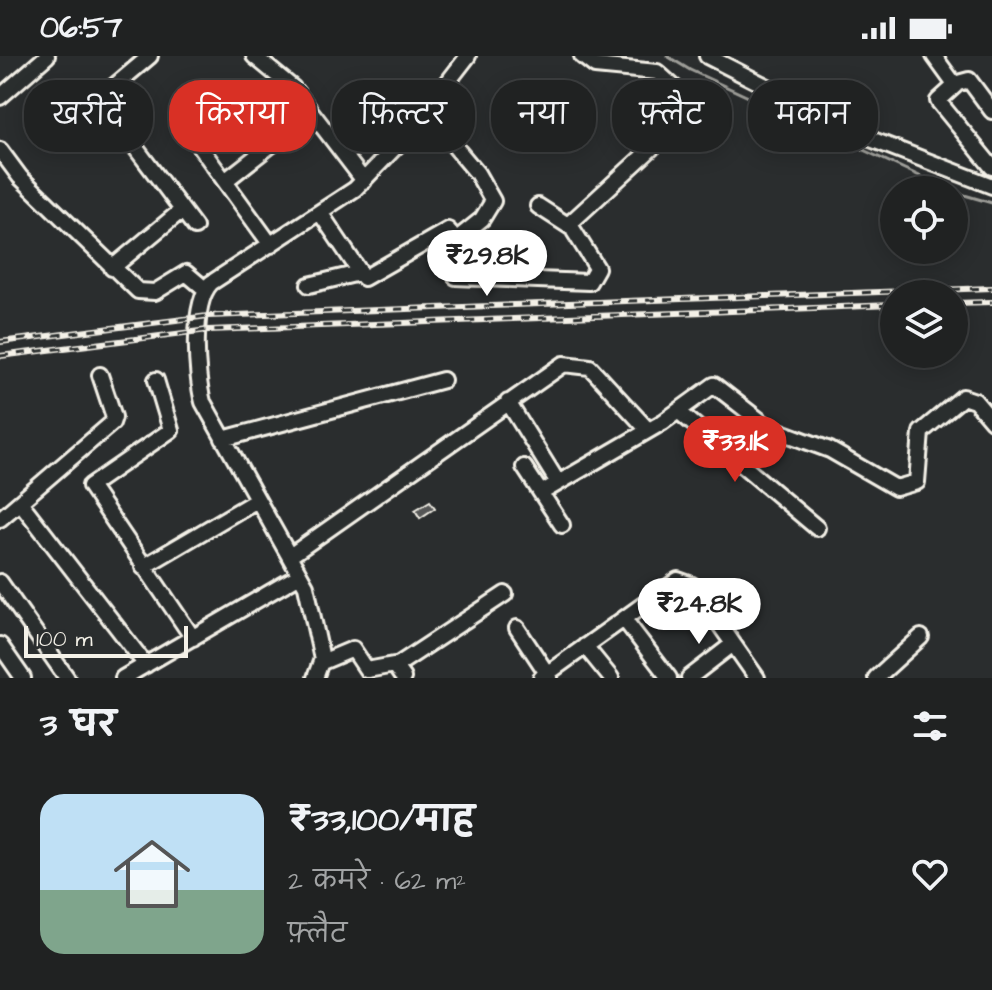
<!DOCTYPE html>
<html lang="hi">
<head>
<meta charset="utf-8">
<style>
  body { margin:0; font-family:"Architects Daughter","Playpen Sans Deva",sans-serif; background:#282a2a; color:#f1f3f6; height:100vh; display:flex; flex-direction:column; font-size:30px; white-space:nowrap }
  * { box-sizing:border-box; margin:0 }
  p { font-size:26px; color:#a2a4a5 }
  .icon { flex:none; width:44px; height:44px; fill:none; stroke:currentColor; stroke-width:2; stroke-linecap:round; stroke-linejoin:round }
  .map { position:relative; height:622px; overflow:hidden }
  .sheet { display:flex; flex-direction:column; background:#202222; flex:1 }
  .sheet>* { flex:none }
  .guide { position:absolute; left:24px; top:24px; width:944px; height:72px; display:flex; gap:16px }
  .fabs { position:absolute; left:880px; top:120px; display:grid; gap:16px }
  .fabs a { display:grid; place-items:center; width:88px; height:88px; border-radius:50%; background:#202222; box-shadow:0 4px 20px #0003,0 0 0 2px #3d3f40; font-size:40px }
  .scale { position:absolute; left:24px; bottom:20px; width:164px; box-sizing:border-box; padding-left:8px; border:4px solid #f4f1e8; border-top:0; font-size:22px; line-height:28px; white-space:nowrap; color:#f4f1e8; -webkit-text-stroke:6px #2a2d2e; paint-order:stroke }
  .price { position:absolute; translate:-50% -68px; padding:0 18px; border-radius:28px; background:#fff; color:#222; font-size:26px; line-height:52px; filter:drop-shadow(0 2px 4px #0008) }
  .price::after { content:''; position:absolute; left:50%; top:48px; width:24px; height:18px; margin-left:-12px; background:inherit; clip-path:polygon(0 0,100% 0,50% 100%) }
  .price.selected { background:#d93025; color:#fff }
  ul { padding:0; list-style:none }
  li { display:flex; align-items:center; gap:24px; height:200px; padding:0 40px }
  li span { display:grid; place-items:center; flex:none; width:224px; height:160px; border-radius:24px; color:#555 }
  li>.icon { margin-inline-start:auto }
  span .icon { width:96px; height:96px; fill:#fffc; stroke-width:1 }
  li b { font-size:34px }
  h2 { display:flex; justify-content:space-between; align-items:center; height:96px; padding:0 40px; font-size:34px }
  .tag { padding:0 28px; border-radius:32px; background:#202222; box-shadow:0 4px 20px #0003,0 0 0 2px #3d3f40; font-size:28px; line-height:72px }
  .tag.selected { background:#d93025; color:#fff }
  .status { display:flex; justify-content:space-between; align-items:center; height:56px; padding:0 40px; background:#202222; direction:ltr }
  .status svg { height:22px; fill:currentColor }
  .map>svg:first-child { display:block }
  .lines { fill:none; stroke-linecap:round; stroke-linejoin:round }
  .stream { stroke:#9f9f9a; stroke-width:3 }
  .building { fill:#555756; stroke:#f4f1e8; stroke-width:2 }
  .minor-casing { stroke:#f4f1e8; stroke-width:20 }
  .minor { stroke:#2a2d2e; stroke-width:14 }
  .rail-casing { stroke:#f4f1e8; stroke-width:6 }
  .rail { stroke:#2a2d2e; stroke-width:3; stroke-dasharray:9; stroke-linecap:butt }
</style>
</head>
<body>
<div class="status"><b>06:57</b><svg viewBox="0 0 49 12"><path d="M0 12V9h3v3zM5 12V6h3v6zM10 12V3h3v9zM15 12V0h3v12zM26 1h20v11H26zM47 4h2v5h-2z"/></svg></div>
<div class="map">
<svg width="992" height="622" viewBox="0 0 992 622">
  <rect width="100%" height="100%" fill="#2a2d2e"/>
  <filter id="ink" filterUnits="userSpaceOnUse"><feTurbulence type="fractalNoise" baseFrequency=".0125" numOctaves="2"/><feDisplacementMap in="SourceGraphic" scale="16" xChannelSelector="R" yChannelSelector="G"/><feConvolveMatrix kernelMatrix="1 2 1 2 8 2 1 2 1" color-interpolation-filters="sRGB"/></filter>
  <g filter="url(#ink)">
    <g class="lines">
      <path class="stream" d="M667,0L690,14L950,134
        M954,136L992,147"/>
    </g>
    <path class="building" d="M430,445L435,452L420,462L415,454Z"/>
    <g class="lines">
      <g class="minor-casing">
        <path id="minor" d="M150,0L99,43L195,171
          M254,0L293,32L364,125
          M707,0L868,82L992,130
          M934,0L955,29
          M0,41L47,0
          M425,55L477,117L493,145L482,163L452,187
          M992,55L969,24L958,27L938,45L992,111
          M187,73L271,189
          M0,94L20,121L138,235L155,236L186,217L205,233
          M225,125L312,57
          M321,158L364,222L448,174L453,180L450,210L456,221L589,226L597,212L572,172L538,150
          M568,169L690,57L685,41L657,16L595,10L582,0
          M112,212L182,154
          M309,229L359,217
          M156,324L171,374L90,430L193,582
          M508,346L557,425
          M678,355L817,472
          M223,383L443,324
          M524,411L562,469
          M541,437L663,366L714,329L768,371L830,394L896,432L917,426L921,376L963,341L975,345L992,365
          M20,446L146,609
          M0,463L112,367L114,361L100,319
          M290,500L564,308L590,311L648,374
          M143,511L257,444
          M0,526L67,622
          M624,563L669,622
          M517,572L550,622
          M0,589L23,622
          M585,590L611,622
          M322,606L353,593L367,614L394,609L403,622
          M396,610L505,538
          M123,622L300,519
          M315,622L322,603L306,530L203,346C196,320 191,247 211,227L355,133L407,79L468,0
          M541,622L678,524L692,529L757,622
          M689,622L733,588
          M876,622L921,581"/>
      </g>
      <use href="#minor" class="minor"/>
      <g class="rail-casing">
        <path id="rail" d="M954,247L992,246
          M0,286L208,260L992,232
          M0,300L208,274L894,249"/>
      </g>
      <use href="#rail" class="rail"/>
    </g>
  </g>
</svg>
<div class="fabs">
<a><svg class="icon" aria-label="locate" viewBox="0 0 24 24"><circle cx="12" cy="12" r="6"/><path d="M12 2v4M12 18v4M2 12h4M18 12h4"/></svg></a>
<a><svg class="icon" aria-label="layers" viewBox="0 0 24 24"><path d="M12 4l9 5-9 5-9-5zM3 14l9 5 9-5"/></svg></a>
</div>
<div class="scale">100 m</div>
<b class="price" style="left:487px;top:242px">₹29.8K</b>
<b class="price selected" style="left:735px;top:428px">₹33.1K</b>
<b class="price" style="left:699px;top:590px">₹24.8K</b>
<div class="guide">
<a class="tag">खरीदें</a>
<a class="tag selected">किराया</a>
<a class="tag">फ़िल्टर</a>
<a class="tag">नया</a>
<a class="tag">फ़्लैट</a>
<a class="tag">मकान</a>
</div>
</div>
<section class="sheet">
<h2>3 घर<svg class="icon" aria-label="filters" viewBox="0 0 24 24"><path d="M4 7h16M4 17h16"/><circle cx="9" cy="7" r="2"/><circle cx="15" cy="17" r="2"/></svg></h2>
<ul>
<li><span style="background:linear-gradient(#bfe0f5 60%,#7fa58c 0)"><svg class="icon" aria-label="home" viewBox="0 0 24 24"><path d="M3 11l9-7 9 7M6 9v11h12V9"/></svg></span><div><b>₹33,100/माह</b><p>2 कमरे · 62 m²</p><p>फ़्लैट</p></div><svg class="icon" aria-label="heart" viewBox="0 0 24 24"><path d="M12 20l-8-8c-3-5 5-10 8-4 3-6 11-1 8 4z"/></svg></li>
</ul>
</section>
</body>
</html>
